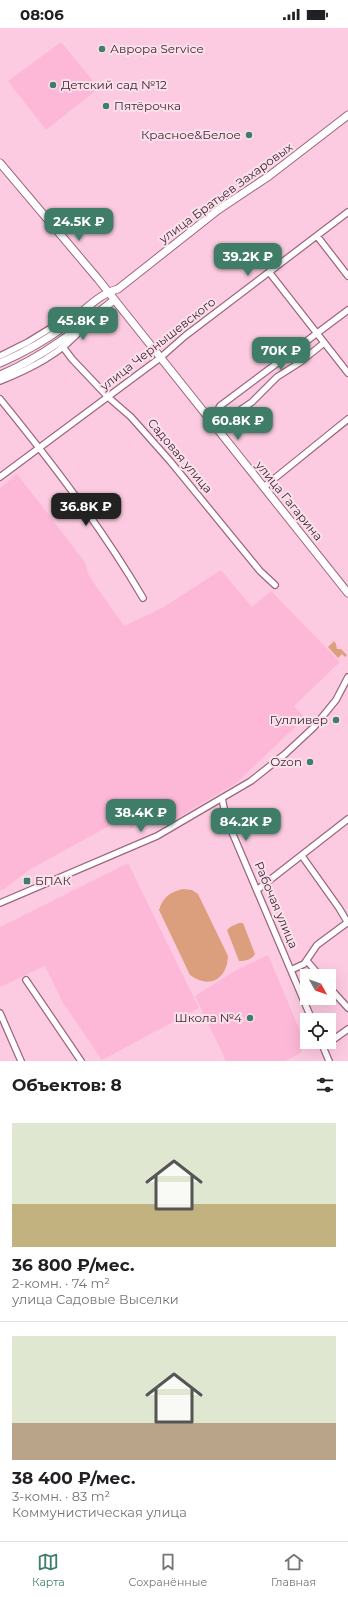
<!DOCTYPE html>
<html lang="ru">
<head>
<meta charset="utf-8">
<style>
  body { margin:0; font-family:Montserrat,sans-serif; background:#f2f2f2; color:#202124; height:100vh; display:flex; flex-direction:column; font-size:15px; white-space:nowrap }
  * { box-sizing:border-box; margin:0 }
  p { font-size:13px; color:#757577 }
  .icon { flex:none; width:22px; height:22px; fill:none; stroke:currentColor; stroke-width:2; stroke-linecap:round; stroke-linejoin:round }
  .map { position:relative; height:1033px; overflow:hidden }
  .side { display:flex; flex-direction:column; background:#fff; flex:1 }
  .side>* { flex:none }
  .needle { width:26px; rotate:130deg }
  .tools { position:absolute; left:300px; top:941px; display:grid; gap:8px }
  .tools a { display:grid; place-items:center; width:36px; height:36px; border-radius:0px; background:#fff; box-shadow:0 4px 16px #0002; font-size:20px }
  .price { position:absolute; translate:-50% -34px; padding:0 9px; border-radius:8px; background:#3f7d69; color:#fff; font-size:13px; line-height:26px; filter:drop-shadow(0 1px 2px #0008) }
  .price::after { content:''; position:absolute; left:50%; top:24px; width:12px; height:9px; margin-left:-6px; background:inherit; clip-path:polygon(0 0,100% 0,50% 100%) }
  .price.current { background:#222; color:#fff }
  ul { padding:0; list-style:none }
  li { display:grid; align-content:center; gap:8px; height:212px; padding:0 12px }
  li+li { border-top:1px solid #e0e0e0 }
  li span { display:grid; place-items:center; height:124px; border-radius:0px; color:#555 }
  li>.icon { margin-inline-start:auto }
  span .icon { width:72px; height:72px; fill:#fffc; stroke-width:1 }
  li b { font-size:17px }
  h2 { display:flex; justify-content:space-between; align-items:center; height:48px; padding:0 12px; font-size:17px }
  .status { display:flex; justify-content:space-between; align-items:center; height:28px; padding:0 20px; background:#fff; direction:ltr }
  .status svg { height:11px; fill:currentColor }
  .tab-bar { display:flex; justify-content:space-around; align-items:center; height:56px; border-top:1px solid #e0e0e0; background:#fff; font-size:11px; color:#757577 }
  .tab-bar a { display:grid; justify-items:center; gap:2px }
  .tab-bar .current { color:#3f7d69 }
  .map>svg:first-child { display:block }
  .built { fill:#fdb8d7 }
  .green { fill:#dc9f7d }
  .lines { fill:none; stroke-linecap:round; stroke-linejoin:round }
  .minor-casing { stroke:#9d6680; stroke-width:8 }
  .major-casing { stroke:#9d6680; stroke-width:9 }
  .minor { stroke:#fff; stroke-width:5.5 }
  .major { stroke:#fff; stroke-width:7 }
  .poi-dot { fill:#3f7d69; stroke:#fbe1ec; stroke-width:1.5 }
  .labels { text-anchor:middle; stroke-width:4; stroke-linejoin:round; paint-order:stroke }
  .poi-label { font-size:12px; fill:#412934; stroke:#fbe1ec; text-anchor:start }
  .street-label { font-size:12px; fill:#412934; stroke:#fbe1ec }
</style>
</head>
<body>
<div class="status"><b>08:06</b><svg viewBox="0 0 49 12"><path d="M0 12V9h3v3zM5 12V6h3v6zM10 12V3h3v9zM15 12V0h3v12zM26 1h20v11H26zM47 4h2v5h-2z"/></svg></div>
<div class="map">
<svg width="348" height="1033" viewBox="0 0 348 1033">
  <rect width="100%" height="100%" fill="#fdcbe1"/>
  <path class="built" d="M61,14L99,60L46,102L8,53Z
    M17,446L85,534L89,548L124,598L162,580L221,542L252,579L271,563L340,634L294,678L305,690L236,755L174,792L148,790L131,800L122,791L29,842L4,861L0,862V460Z
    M128,835L199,980L102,1032L63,975L45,938L0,959V899Z
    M268,927L306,1017L299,1026L285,1033H226L195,968L233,944Z"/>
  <path class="green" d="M334,613L336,616L337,621H341L347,627L345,629L342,626L338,630L328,619Z
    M183,861L192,862L198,866L228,928C227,952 209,961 190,947L159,882C163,869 170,864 183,861Z
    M239,895H243L255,926C251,932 246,933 239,933L227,902L230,899Z"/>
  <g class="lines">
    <g class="minor-casing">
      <path id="minor" d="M317,208L348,248
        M269,244L348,345
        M63,319L72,331L108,369L131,389L170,433L260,543L275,557
        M0,328L28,314L64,292L77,286
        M0,353C30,341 63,325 84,298
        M0,371C52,435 102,500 143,570
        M217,392L230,389L252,374L277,349L299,335L324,315
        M212,396L217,392L216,385L220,378L348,282
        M0,449L160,330L185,308L348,184
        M264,459L348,391
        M222,770L226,790L312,992
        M302,828L339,880L348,895
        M257,862L348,791
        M0,875L157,808L251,753L285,726L314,699L336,672L348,649
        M307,933L320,948
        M291,942L304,936L317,917L348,894
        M26,952L81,1033
        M329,959L348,980
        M0,985L21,1033
        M321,1014L329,1033
        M323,1019L348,1001"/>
    </g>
    <g class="major-casing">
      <path id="major" d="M0,135L98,251L348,565
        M0,335C23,325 45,313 65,298C82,285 98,266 118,261L218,182L269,148L348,87
        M0,347C43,329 78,301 114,272"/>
    </g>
    <use href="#minor" class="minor"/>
    <use href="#major" class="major"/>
  </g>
  <g class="poi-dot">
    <circle cx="102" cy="21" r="4"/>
    <circle cx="53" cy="57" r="4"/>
    <circle cx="106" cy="78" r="4"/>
    <circle cx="249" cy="107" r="4"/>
    <circle cx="336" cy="692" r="4"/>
    <circle cx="310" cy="734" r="4"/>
    <rect x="23" y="849" width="8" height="8" rx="2"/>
    <circle cx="250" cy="990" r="4"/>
  </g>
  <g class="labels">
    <g class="poi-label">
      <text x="110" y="25">Аврора Service</text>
      <text x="61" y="61">Детский сад №12</text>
      <text x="114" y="82">Пятёрочка</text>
      <text x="241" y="111" text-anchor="end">Красное&amp;Белое</text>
      <text x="328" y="696" text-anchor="end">Гулливер</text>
      <text x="302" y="738" text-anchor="end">Ozon</text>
      <text x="35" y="857">БПАК</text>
      <text x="242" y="994" text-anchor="end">Школа №4</text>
    </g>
    <g class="street-label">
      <text transform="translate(226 165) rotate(-36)" y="4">улица Братьев Захаровых</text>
      <text transform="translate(158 316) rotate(-38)" y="4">улица Чернышевского</text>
      <text transform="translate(180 428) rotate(50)" y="4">Садовая улица</text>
      <text transform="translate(289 473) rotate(51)" y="4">улица Гагарина</text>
      <text transform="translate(276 877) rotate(67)" y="4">Рабочая улица</text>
    </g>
  </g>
</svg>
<div class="tools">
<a><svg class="needle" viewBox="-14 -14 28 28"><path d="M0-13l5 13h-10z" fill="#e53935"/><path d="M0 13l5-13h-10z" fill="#757577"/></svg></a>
<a><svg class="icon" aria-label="locate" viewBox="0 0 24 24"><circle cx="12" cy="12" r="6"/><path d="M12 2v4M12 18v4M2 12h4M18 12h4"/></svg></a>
</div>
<b class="price" style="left:79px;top:214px">24.5K ₽</b>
<b class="price" style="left:248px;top:249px">39.2K ₽</b>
<b class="price" style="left:83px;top:313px">45.8K ₽</b>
<b class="price" style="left:281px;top:343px">70K ₽</b>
<b class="price" style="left:238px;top:413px">60.8K ₽</b>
<b class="price current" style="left:86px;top:499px">36.8K ₽</b>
<b class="price" style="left:141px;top:805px">38.4K ₽</b>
<b class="price" style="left:246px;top:814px">84.2K ₽</b>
</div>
<section class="side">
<h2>Объектов: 8<svg class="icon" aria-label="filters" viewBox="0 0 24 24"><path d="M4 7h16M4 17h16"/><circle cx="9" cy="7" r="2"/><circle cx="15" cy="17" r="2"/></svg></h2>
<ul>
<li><span style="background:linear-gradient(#dfe7d0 65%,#c2b280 0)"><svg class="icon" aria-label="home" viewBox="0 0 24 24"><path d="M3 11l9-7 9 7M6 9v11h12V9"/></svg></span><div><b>36 800 ₽/мес.</b><p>2-комн. · 74 m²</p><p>улица Садовые Выселки</p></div></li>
<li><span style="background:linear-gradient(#dfe7d0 70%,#b9a48a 0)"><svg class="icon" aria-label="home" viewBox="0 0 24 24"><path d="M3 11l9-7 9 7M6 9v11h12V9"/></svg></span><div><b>38 400 ₽/мес.</b><p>3-комн. · 83 m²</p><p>Коммунистическая улица</p></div></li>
</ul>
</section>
<nav class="tab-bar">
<a class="current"><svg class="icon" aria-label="map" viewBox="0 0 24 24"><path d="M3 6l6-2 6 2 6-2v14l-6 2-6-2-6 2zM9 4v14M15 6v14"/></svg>Карта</a>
<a><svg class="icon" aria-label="saved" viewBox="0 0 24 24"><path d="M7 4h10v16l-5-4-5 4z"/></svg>Сохранённые</a>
<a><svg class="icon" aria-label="home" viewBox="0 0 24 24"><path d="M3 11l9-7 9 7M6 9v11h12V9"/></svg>Главная</a>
</nav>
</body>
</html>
